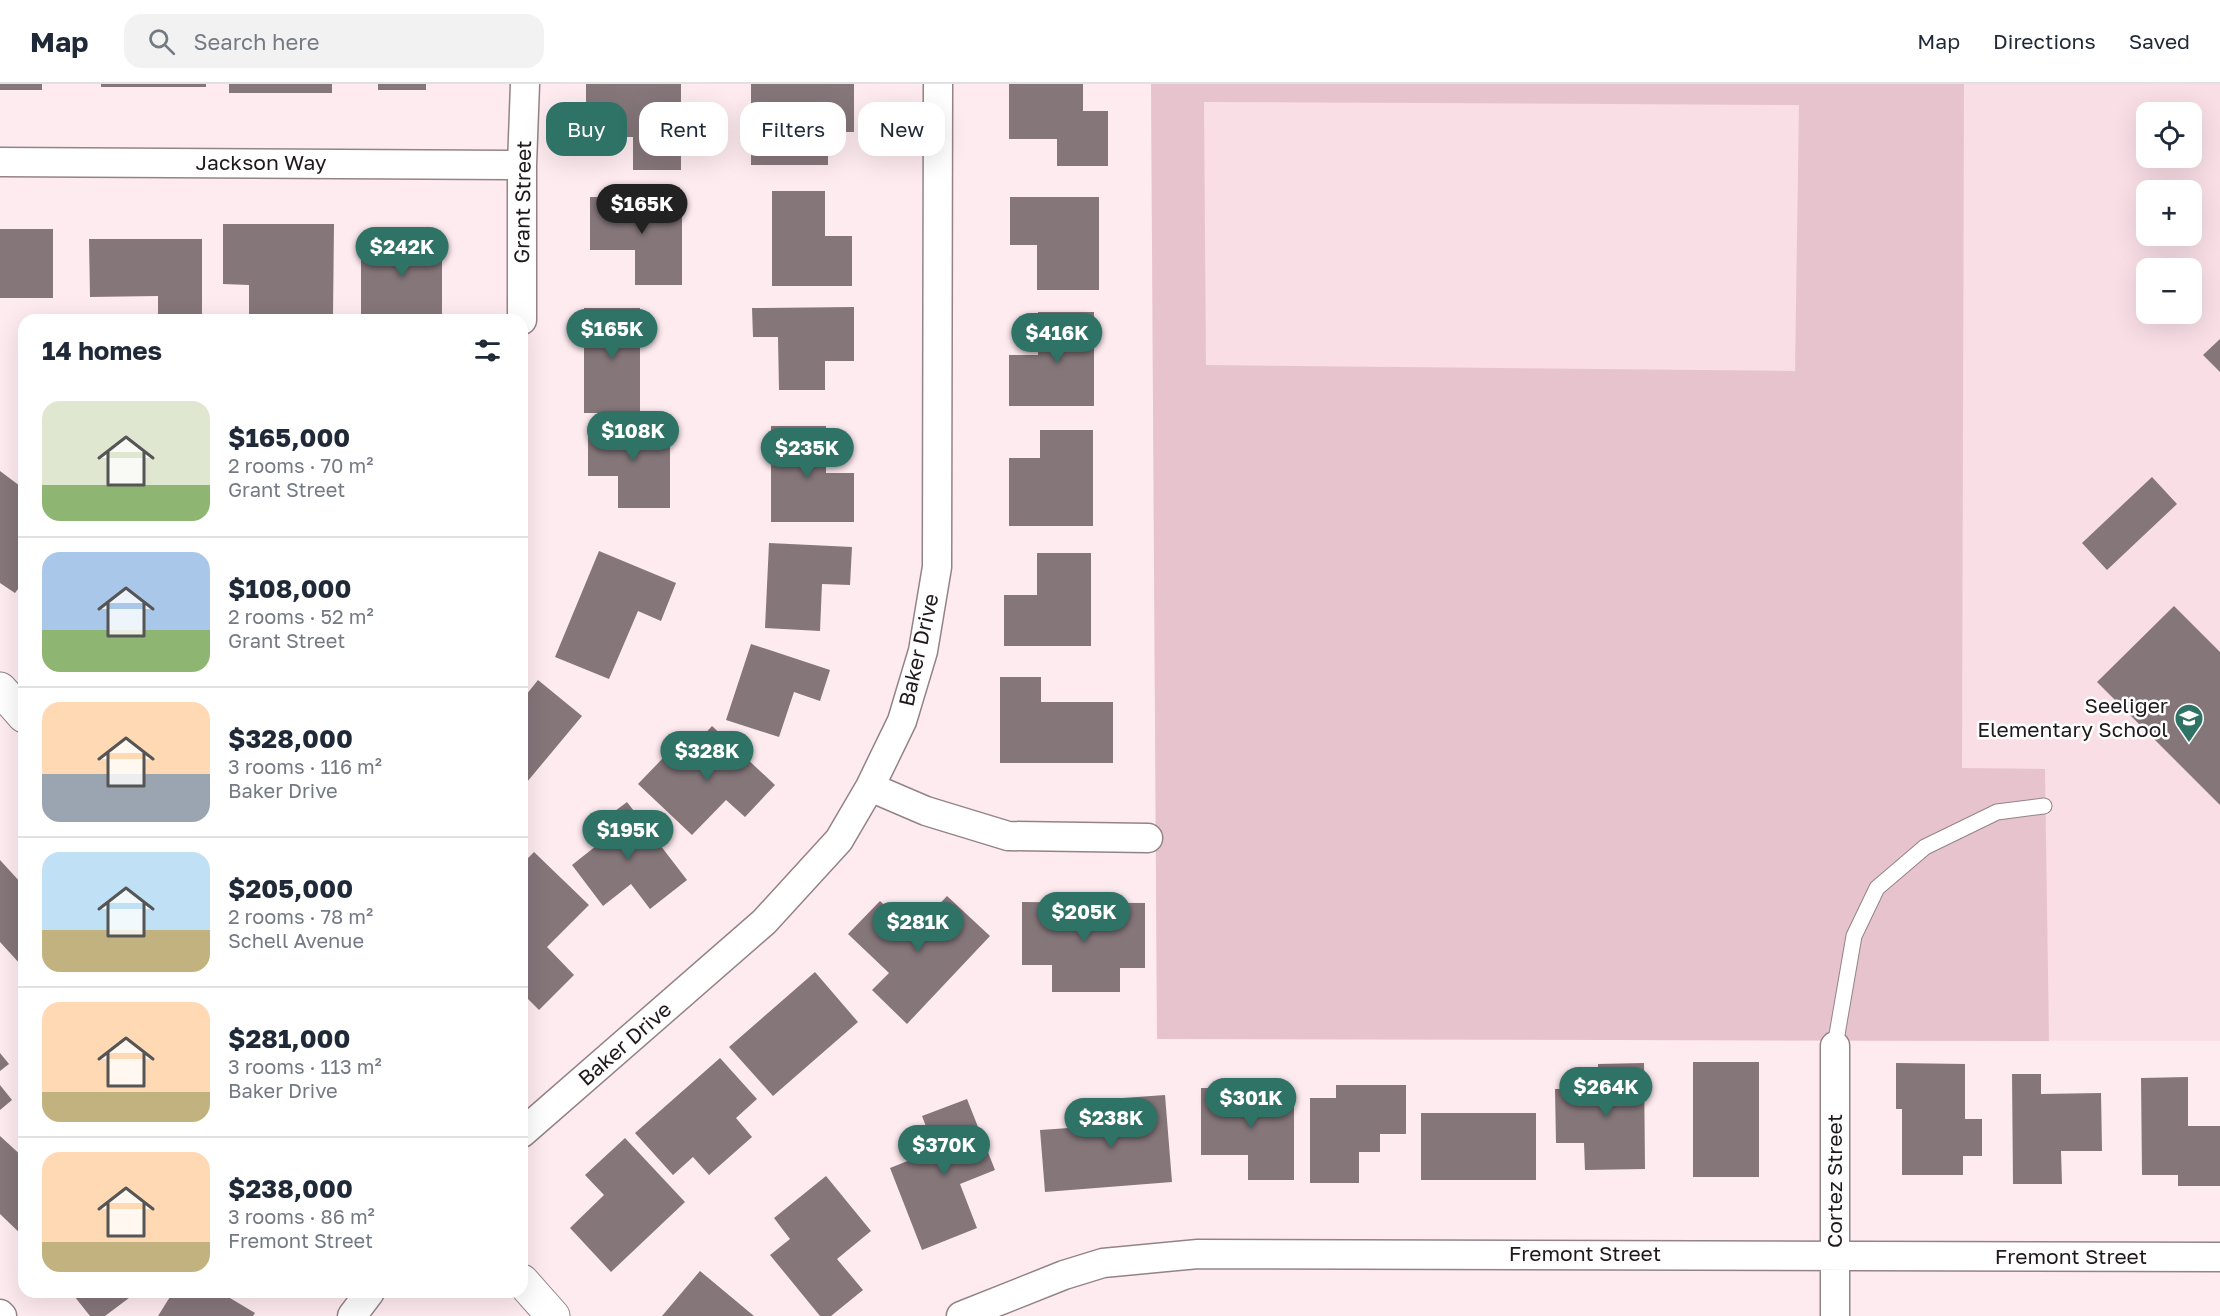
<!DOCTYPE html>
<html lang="en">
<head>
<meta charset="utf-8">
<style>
  body { margin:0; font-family:"Golos Text",sans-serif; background:#f2f2f3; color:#1f2937; height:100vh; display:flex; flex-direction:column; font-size:22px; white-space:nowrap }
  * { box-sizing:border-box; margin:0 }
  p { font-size:20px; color:#747a83 }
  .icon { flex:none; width:33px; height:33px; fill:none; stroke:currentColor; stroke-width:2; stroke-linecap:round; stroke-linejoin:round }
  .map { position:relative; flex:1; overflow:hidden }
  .side { position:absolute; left:18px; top:230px; width:510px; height:984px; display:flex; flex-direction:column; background:#fff; border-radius:18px; box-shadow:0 6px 24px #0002 }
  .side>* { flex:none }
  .guide { position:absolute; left:546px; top:18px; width:570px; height:54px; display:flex; gap:12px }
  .fabs { position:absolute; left:2136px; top:18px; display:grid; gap:12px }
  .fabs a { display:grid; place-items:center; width:66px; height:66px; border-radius:12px; background:#fff; box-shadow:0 6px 24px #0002; font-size:30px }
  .price { position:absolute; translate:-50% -51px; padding:0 14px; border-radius:21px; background:#2f7366; color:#fff; font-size:20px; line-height:39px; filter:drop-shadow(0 2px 3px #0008) }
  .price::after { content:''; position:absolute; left:50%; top:36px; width:18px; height:14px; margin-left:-9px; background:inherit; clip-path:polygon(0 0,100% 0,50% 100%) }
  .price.on { background:#222; color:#fff }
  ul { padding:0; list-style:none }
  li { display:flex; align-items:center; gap:18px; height:150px; padding:0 24px }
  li+li { border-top:2px solid #e0e1e3 }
  li span { display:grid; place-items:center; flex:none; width:168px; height:120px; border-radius:18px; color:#555 }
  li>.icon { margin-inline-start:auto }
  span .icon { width:72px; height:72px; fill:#fffc; stroke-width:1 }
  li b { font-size:26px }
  h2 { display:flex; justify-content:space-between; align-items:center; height:72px; padding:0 24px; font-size:26px }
  .tag { padding:0 21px; border-radius:18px; background:#fff; box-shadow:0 6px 24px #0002; font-size:21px; line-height:54px }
  .tag.on { background:#2f7366; color:#fff }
  header { display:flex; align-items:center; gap:36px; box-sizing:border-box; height:84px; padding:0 30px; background:#fff; border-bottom:2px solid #e0e1e3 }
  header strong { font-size:28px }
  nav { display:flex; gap:33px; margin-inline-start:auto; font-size:21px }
  .search { width:420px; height:54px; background:#f2f2f3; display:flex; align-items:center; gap:15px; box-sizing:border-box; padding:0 21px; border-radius:18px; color:#747a83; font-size:22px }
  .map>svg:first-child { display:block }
  .built { fill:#f9dee6; fill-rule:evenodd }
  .green { fill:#e7c3ce; fill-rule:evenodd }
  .building { fill:#85767a }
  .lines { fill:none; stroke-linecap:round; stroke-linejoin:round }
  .service-casing { stroke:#938387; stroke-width:17 }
  .minor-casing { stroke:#938387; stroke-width:31 }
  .tertiary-casing { stroke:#938387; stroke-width:35 }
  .service { stroke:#fff; stroke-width:15 }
  .minor { stroke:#fff; stroke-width:28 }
  .tertiary { stroke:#fff; stroke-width:33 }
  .labels { text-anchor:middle; stroke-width:5; stroke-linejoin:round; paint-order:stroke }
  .street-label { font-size:21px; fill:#1f191b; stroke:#fefefe }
  .poi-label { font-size:21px; fill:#1f191b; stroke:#fefefe; text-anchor:end }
</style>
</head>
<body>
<header>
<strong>Map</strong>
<div class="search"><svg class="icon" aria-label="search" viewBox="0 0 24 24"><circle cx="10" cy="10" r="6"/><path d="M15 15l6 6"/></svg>Search here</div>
<nav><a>Map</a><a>Directions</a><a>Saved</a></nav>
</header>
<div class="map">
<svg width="2220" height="1232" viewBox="0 0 2220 1232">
  <rect width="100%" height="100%" fill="#feebf0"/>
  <path class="built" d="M1151,0H2220V957L1157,955ZM2146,28H2192V74H2146ZM2146,106H2192V152H2146ZM2146,184H2192V230H2146Z"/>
  <path class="green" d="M1151,0H1964L1962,684L2045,685L2049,957L1157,955ZM1204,18L1799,21L1795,287L1206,281Z"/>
  <path class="building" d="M0,0H42V6H0Z
    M101,0H206V3H101Z
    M229,0H332V9H229Z
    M378,0H426V6H378Z
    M586,0H681V86H633V53H586Z
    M751,0H854V48H828V81H751Z
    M1009,0H1083V27H1108V82H1057V55H1009Z
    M772,107H825V152H852V202H772Z
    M590,113H682V201H635V166H590Z
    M1010,113H1099V206H1037V161H1010Z
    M223,140H334L333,232H249V201L223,200Z
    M0,145H53V214H0Z
    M361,152H442V236H361Z
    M89,155H202V234L158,235V212L90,213Z
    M854,223V277H825V306H779L778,253H753L752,224Z
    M584,224H640V329H584Z
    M1038,228H1094V322H1009V271H1038Z
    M2220,255V288L2203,271Z
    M588,341H670V424H618V392H588Z
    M771,342H826V389H854V438H771Z
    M1040,346H1093V442H1009V374H1040Z
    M0,387L24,405V497L15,509L0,499Z
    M2152,393L2177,420L2107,486L2082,459Z
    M769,459L852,463L850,501L822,500L820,547L765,544Z
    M599,467L676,499L661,537L638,527L609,595L555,573Z
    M1037,469H1091V562H1004V511H1037Z
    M2174,522L2220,568V721L2097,598Z
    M751,560L830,586L820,617L794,608L779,653L726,636Z
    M1000,593H1041V618H1113V679H1000Z
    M538,596L582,632L522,704V616Z
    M712,642L775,701L745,733L726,716L692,751L638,700L663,674L673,684Z
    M627,718L687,796L650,825L631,800L603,822L572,781L596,762L586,749Z
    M534,768L589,821L547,863L574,891L539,926L522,909V780Z
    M0,776L21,799L24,796V878L21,881L0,858Z
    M947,812L990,852L907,940L872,906L889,889L848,850L880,817L913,848Z
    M1022,818L1145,819V884H1120V908H1052V881H1022Z
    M815,888L858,938L773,1012L729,963Z
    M0,969L9,980L0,987Z
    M720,974L757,1015L736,1034L752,1053L709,1091L693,1073L673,1091L635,1049Z
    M1693,978H1759V1093H1693Z
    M1644,979L1645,1085L1585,1086L1584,1059H1556L1555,1005L1598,1004V980Z
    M1896,979L1965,980V1035H1982V1072H1963V1091H1902V1025H1896Z
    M2012,990H2041V1010L2101,1009L2102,1067H2061L2062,1100H2013Z
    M2188,993V1042H2220V1102H2178V1091H2142L2141,994Z
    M0,1001L12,1016L0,1026Z
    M1336,1001H1406V1050H1380V1068H1359V1099H1310V1014H1336Z
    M1201,1004H1294V1096H1248V1071H1201Z
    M1165,1011L1172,1098L1045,1108L1040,1046L1112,1041L1109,1015Z
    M967,1015L995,1086L960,1100L977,1144L922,1166L890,1084L935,1066L922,1032Z
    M1421,1029H1536V1096H1421Z
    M0,1052L24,1074V1153L0,1130Z
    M625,1054L685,1118L611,1188L570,1144L604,1111L585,1091Z
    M826,1092L871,1147L837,1175L863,1206L831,1232H820L770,1171L790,1155L774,1134Z
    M700,1187L754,1232H662Z
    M71,1208H137L105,1232H90Z
    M173,1208H220L255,1229L253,1232H158Z"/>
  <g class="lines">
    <g class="service-casing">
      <path id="service" d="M1835,962L1854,852L1877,804L1925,763L1997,728L2044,722"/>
    </g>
    <g class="minor-casing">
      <path id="minor" d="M0,78L522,81
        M522,236V81L525,0
        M870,703L926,727L1008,752L1148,754
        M1835,962V1232
        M522,1049L764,838L839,756L870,703L902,637L923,567L937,483L938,0
        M0,1230L2,1232
        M352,1232L370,1208
        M961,1232L1064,1191L1103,1179L1198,1170L2220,1173"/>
    </g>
    <g class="tertiary-casing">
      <path id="tertiary" d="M0,605L24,632
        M522,1197L553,1232"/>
    </g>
    <use href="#service" class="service"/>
    <use href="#minor" class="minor"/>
    <use href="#tertiary" class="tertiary"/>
  </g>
  <defs>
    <g id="school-pin" transform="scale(1.5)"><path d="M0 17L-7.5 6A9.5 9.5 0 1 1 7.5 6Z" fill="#2f7366" stroke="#fefefe"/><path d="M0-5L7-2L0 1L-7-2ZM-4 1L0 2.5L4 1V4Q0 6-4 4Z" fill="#fff"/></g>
  </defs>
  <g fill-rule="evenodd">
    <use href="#school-pin" x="2189" y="634"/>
  </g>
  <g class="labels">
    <g class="street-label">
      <text x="261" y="86">Jackson Way</text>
      <text transform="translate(523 118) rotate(-89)" y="7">Grant Street</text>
      <text transform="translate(919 566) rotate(-77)" y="7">Baker Drive</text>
      <text transform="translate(625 960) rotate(-41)" y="7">Baker Drive</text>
      <text transform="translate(1835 1097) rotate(-90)" y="7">Cortez Street</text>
      <text x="1585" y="1177">Fremont Street</text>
      <text x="2071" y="1180">Fremont Street</text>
    </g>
    <g class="poi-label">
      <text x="2168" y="629">Seeliger<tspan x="2168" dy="24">Elementary School</tspan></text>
    </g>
  </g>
</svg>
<div class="fabs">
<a><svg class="icon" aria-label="locate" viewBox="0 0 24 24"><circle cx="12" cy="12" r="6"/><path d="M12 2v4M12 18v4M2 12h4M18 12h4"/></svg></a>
<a>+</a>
<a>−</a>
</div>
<b class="price on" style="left:642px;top:151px">$165K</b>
<b class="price" style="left:402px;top:194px">$242K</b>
<b class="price" style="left:612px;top:276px">$165K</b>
<b class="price" style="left:1057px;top:280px">$416K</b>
<b class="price" style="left:633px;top:378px">$108K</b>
<b class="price" style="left:807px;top:395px">$235K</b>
<b class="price" style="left:707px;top:698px">$328K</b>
<b class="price" style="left:628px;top:777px">$195K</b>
<b class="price" style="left:1084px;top:859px">$205K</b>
<b class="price" style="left:918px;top:869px">$281K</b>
<b class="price" style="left:1606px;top:1034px">$264K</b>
<b class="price" style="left:1251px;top:1045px">$301K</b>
<b class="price" style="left:1111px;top:1065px">$238K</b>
<b class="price" style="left:944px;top:1092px">$370K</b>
<div class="guide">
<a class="tag on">Buy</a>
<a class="tag">Rent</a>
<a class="tag">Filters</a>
<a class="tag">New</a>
</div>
<section class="side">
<h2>14 homes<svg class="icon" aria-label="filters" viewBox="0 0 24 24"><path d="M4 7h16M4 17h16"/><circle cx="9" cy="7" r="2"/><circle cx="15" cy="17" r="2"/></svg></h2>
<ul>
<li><span style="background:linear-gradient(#dfe7d0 70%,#8fb573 0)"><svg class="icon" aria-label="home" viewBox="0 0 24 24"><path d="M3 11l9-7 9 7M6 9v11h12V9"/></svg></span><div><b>$165,000</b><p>2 rooms · 70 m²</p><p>Grant Street</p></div></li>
<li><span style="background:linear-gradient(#a9c7e8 65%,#8fb573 0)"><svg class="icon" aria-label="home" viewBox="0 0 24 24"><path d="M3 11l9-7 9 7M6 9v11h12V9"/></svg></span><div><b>$108,000</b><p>2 rooms · 52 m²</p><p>Grant Street</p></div></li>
<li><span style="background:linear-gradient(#ffd9b3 60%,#9aa5b1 0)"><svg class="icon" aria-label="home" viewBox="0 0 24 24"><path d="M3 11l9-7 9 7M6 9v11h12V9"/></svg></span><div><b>$328,000</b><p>3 rooms · 116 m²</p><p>Baker Drive</p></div></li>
<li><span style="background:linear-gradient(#bfe0f5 65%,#c2b280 0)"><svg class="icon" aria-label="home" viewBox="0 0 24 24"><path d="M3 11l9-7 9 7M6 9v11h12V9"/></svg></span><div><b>$205,000</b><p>2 rooms · 78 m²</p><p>Schell Avenue</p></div></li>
<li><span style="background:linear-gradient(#ffd9b3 75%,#c2b280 0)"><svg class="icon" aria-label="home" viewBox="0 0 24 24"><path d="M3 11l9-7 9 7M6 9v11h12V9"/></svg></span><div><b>$281,000</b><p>3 rooms · 113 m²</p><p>Baker Drive</p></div></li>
<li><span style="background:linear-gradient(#ffd9b3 75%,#c2b280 0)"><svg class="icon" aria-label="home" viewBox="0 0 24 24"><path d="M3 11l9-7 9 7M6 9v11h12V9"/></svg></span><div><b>$238,000</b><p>3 rooms · 86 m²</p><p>Fremont Street</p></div></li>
</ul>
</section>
</div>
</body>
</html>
